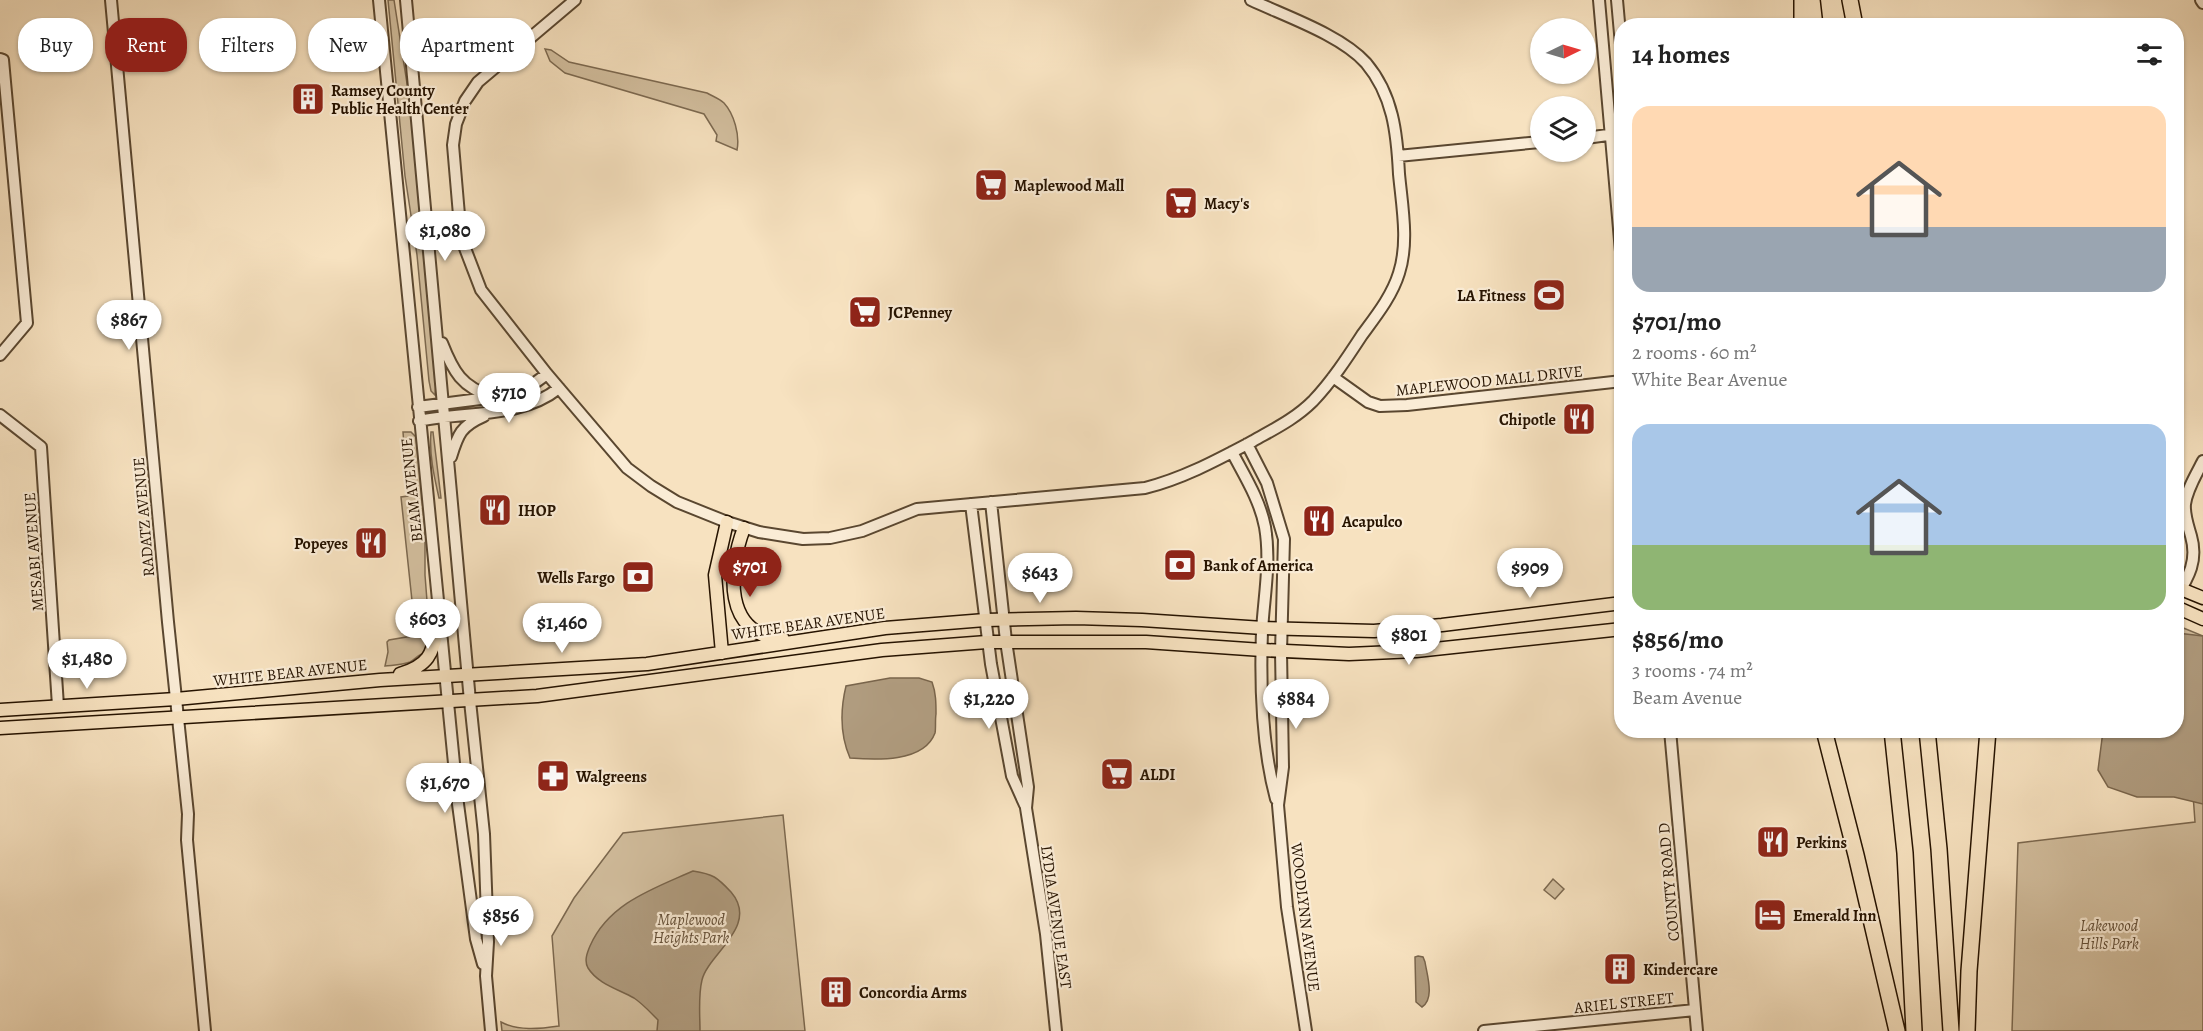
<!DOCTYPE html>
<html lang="en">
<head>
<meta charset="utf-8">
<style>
  body { margin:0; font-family:Alegreya,serif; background:#f2f2f2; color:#222; height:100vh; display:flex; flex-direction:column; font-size:22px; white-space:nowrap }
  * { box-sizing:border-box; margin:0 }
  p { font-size:20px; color:#767676 }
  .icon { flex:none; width:33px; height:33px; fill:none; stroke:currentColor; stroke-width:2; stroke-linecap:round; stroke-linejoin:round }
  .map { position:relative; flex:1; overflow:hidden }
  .details { position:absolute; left:1614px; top:18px; width:570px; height:720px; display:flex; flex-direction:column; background:#fff; border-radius:24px; box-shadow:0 2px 4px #0004 }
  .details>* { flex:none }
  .banner { position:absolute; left:18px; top:18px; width:570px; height:54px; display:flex; gap:12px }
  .needle { width:39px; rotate:85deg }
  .fabs { position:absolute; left:1530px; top:18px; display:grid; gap:12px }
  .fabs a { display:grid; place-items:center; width:66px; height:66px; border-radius:50%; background:#fff; box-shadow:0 2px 4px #0004; font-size:30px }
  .price { position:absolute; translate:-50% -51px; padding:0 14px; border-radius:21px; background:#fff; color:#222; font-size:20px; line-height:39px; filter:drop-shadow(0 2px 3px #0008) }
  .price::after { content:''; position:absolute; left:50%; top:36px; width:18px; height:14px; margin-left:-9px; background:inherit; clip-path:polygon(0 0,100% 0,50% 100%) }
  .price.selected { background:#8f2418; color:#fff }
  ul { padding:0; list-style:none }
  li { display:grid; align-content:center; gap:12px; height:318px; padding:0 18px }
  li span { display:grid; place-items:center; height:186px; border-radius:18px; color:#555 }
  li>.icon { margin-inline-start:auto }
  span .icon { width:108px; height:108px; fill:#fffc; stroke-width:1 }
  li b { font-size:26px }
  h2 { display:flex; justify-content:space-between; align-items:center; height:72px; padding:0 18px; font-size:26px }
  .chip { padding:0 21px; border-radius:24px; background:#fff; box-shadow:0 2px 4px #0004; font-size:21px; line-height:54px }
  .chip.selected { background:#8f2418; color:#fff }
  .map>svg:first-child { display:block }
  .green { fill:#d3bf9f; stroke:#7c6950; stroke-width:1.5 }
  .water { fill:#b09c7f; stroke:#79654c; stroke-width:1.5 }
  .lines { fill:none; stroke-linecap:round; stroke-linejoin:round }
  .minor-casing { stroke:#5a4730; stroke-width:14 }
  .major-casing { stroke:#261300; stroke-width:15 }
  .highway-casing { stroke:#261300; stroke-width:18 }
  .minor { stroke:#faecd6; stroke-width:10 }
  .major { stroke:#f7e2c0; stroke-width:12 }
  .highway { stroke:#f7e2c0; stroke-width:15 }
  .labels { text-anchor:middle; stroke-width:4.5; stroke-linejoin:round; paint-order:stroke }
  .poi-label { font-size:16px; font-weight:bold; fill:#261300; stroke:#faecd6; text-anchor:start }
  .street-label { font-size:16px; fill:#261300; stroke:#faecd6 }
  .park-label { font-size:16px; font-style:italic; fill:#634f38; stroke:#faecd6 }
</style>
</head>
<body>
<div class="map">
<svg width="2203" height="1031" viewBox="0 0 2203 1031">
  <rect width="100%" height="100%" fill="#f7e2c0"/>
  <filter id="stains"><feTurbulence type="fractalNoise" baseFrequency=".00333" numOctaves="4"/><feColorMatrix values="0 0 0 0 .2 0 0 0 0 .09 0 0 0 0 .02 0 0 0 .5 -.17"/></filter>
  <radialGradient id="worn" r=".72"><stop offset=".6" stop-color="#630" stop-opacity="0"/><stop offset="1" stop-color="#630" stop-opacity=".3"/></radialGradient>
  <path class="green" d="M388,0H394L410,103L436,384L435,395L431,391L429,381L417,255L405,176Z
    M545,49L551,50L569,62L707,93C712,96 720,99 724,103C734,114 740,135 737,150L716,141L717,135L704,114L565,73L550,61Z
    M403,432H411L416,437L425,527V575L430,640L426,653C419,653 416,659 410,662C402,665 394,665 385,666L388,652L387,642L389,640L412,636L415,629L401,497L408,496Z
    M431,432H433L441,498H439C434,476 429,454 431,432Z
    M2181,627L2203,636V1031H2012L2018,843L2195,822Z
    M783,815L805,1031H502L501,1022C518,1031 539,1029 559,1026L552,936L574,898L623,833Z
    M1553,879L1564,889L1555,899L1544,890Z"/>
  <path class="water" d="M2177,633L2203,636V804L2174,797H2137L2108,787L2098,770L2103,731L2176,730Z
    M890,678H919L932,682C936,693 936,703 936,714C935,720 936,728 935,733C924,763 875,760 850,758C840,735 840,711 846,686Z
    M693,871C713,874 717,877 731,892C760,926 708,954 702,980C698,996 700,1015 700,1031H657L658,1020C651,1013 643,1004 634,998C618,989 598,984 588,968C584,961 587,953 590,946C609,903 653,889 693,871Z
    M1418,956L1423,957L1425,962C1427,975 1435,999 1422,1007L1416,1002L1415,957Z"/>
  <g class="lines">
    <g class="minor-casing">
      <path id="minor" d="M111,0L168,622L188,814L187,840L205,1031
        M379,0L458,804L476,939L483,964
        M406,0L470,701L484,834L488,942L486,976L491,1031
        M575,0L478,82L465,101L456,124L453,145L459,215L463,243L481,290L547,374L627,468L651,486L677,502L727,522L759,532L803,539L830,538L862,531L917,509L1145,488C1184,478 1217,460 1253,441C1274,429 1295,419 1313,401C1332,381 1347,358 1362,335C1376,316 1392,296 1399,273C1409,242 1402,206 1399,174C1397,133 1393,95 1366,63C1341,35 1285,16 1251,0
        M1599,0L1622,263
        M1617,0L1622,56
        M2201,0L2203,3
        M0,59L3,60L27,323L0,355
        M1586,138L1622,133
        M1398,156L1540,142
        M442,343C453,371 462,388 492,396
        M1333,377L1368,402L1380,406L1407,405L1622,381
        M418,407L511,395L525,390L547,374
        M0,415L41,447L58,706
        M419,421C465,411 521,419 559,388
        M1247,444L1267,483L1284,539L1281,652L1283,767L1278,805L1287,907L1306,1031
        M1232,452C1244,475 1260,500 1265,527C1271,562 1264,596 1262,631C1260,686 1262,747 1276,799
        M451,457C458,434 461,426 484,416
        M991,502L1006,641L1028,787L1026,808L1046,934L1056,1031
        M971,504L991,664L1012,776L1025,805
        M2176,597C2189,577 2198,560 2191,536C2188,525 2184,515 2185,504C2187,489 2196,475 2203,461
        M1670,730L1697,1031
        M1484,1031L1695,1010"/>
    </g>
    <g class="major-casing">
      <path id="major" d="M744,528C728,570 723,636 783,639
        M2176,587L2203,598
        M2176,607L2203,619
        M722,653L715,575L727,522
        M400,674C433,664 432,651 440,620
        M0,710L176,699L380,680L647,664L885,628L985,620L1076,618L1142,620L1263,628L1374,631L1442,625L1622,603
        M0,728L537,696L882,650L987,642H1146L1262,650L1349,654L1416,651L1622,629"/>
    </g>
    <g class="highway-casing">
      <path id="highway" d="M1802,0V26
        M1812,0L1815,26
        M1850,0L1855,26
        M1824,730L1856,855L1897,1031
        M1892,730L1905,853L1914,1031
        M1927,730L1939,849L1951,1031
        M1967,1031L1969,971L1988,730"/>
    </g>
    <use href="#minor" class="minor"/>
    <use href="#major" class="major"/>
    <use href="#highway" class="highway"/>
  </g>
  <defs>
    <g id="building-square" transform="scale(1.725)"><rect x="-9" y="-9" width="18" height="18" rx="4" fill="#8f2418" stroke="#faecd6"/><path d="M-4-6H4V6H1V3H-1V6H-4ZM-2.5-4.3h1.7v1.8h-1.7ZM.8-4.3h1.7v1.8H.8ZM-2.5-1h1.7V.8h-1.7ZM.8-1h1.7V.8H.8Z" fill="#fff"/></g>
    <g id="supermarket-square" transform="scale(1.725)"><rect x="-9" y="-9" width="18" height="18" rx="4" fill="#8f2418" stroke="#faecd6"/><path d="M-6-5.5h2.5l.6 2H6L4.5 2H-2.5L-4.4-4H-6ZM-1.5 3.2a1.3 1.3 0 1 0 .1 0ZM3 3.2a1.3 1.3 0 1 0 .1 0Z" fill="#fff"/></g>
    <g id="stadium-square" transform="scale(1.725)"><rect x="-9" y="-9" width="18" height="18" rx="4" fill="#8f2418" stroke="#faecd6"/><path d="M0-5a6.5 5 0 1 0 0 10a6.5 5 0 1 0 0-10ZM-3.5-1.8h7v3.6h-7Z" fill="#fff"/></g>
    <g id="restaurant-square" transform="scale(1.725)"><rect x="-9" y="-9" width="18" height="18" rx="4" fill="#8f2418" stroke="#faecd6"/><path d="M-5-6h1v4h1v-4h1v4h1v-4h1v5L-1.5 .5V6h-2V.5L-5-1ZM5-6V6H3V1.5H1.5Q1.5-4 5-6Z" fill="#fff"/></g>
    <g id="bank-square" transform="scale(1.725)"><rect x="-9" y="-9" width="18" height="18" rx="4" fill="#8f2418" stroke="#faecd6"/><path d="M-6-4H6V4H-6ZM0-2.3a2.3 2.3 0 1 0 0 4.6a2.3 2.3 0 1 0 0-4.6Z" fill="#fff"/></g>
    <g id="pharmacy-square" transform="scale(1.725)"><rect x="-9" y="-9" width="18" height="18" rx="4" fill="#8f2418" stroke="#faecd6"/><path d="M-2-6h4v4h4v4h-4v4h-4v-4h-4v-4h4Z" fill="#fff"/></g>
    <g id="hotel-square" transform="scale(1.725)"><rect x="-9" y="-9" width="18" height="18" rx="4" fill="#8f2418" stroke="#faecd6"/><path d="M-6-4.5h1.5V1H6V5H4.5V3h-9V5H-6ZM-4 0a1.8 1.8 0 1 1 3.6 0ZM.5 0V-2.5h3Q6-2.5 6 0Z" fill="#fff"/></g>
  </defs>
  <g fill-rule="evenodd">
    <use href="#building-square" x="308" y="99"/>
    <use href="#supermarket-square" x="991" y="185"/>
    <use href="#supermarket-square" x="1181" y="203"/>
    <use href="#stadium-square" x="1549" y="295"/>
    <use href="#supermarket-square" x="865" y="312"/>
    <use href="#restaurant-square" x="1579" y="419"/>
    <use href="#restaurant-square" x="495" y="510"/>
    <use href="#restaurant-square" x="1319" y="521"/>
    <use href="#restaurant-square" x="371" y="543"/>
    <use href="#bank-square" x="1180" y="565"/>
    <use href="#bank-square" x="638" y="577"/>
    <use href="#supermarket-square" x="1117" y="774"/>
    <use href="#pharmacy-square" x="553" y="776"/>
    <use href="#restaurant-square" x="1773" y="842"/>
    <use href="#hotel-square" x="1770" y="915"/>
    <use href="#building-square" x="1620" y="969"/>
    <use href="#building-square" x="836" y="992"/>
  </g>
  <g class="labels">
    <g class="poi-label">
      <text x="331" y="96">Ramsey County<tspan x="331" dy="18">Public Health Center</tspan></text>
      <text x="1014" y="191">Maplewood Mall</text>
      <text x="1204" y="209">Macy's</text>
      <text x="1526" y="301" text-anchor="end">LA Fitness</text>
      <text x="888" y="318">JCPenney</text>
      <text x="1556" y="425" text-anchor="end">Chipotle</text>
      <text x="518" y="516">IHOP</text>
      <text x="1342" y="527">Acapulco</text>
      <text x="348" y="549" text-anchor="end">Popeyes</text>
      <text x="1203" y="571">Bank of America</text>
      <text x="615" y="583" text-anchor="end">Wells Fargo</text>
      <text x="1140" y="780">ALDI</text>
      <text x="576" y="782">Walgreens</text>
      <text x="1796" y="848">Perkins</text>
      <text x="1793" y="921">Emerald Inn</text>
      <text x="1643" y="975">Kindercare</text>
      <text x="859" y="998">Concordia Arms</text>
    </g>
    <g class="street-label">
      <text transform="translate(1489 380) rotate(-6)" y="6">MAPLEWOOD MALL DRIVE</text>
      <text transform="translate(411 490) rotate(-96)" y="6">BEAM AVENUE</text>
      <text transform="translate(143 517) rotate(-95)" y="6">RADATZ AVENUE</text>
      <text transform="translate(33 552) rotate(-94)" y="6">MESABI AVENUE</text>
      <text transform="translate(808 623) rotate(-8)" y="6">WHITE BEAR AVENUE</text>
      <text transform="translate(290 672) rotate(-6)" y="6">WHITE BEAR AVENUE</text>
      <text transform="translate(1668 882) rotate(-95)" y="6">COUNTY ROAD D</text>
      <text transform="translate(1057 917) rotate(82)" y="6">LYDIA AVENUE EAST</text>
      <text transform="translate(1306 917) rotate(83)" y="6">WOODLYNN AVENUE</text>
      <text transform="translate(1624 1002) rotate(-6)" y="6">ARIEL STREET</text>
    </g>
    <g class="park-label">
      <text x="691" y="925">Maplewood<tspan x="691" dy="18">Heights Park</tspan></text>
      <text x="2109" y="931">Lakewood<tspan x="2109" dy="18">Hills Park</tspan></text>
    </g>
  </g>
  <rect width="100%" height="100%" filter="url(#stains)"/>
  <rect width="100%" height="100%" fill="url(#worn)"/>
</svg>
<div class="fabs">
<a><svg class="needle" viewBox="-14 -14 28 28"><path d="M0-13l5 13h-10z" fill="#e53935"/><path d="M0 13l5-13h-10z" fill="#767676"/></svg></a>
<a><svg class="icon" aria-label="layers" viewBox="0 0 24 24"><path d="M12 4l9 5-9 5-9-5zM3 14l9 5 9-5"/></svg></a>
</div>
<b class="price" style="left:445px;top:262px">$1,080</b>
<b class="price" style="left:129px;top:351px">$867</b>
<b class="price" style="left:509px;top:424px">$710</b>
<b class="price selected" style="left:750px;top:598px">$701</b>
<b class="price" style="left:1530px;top:599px">$909</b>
<b class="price" style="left:1040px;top:604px">$643</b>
<b class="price" style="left:428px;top:650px">$603</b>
<b class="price" style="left:562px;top:654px">$1,460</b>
<b class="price" style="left:1409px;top:666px">$801</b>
<b class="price" style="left:87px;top:690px">$1,480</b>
<b class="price" style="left:989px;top:730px">$1,220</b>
<b class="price" style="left:1296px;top:730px">$884</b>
<b class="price" style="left:445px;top:814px">$1,670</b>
<b class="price" style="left:501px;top:947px">$856</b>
<div class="banner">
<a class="chip">Buy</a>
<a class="chip selected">Rent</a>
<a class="chip">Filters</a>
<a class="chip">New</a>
<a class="chip">Apartment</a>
</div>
<section class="details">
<h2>14 homes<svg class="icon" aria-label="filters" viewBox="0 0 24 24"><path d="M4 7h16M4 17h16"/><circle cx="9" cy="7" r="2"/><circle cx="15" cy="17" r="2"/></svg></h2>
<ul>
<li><span style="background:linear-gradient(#ffd9b3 65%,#9aa5b1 0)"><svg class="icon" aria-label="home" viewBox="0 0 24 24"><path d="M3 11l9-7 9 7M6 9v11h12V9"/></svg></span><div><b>$701/mo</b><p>2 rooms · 60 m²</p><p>White Bear Avenue</p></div></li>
<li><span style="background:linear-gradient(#a9c7e8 65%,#8fb573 0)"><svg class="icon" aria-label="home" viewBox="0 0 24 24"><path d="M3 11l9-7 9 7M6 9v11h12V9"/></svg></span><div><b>$856/mo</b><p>3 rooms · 74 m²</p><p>Beam Avenue</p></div></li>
</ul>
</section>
</div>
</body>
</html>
